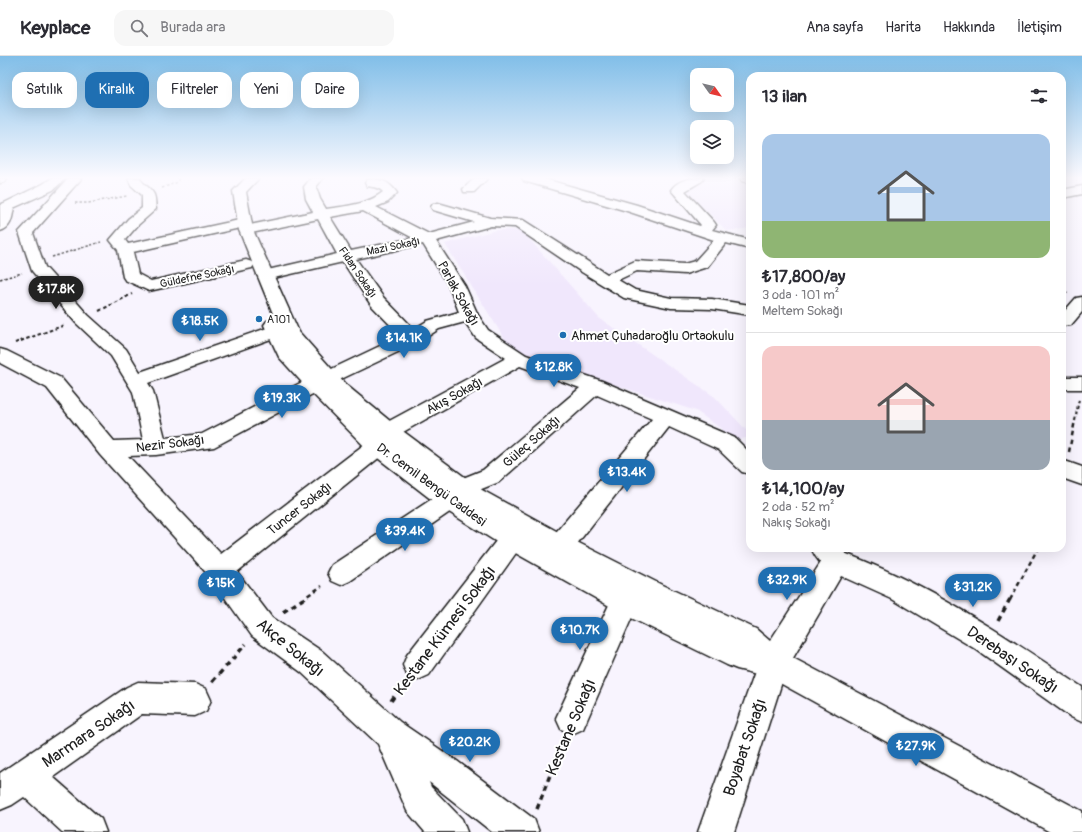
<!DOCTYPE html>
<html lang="tr">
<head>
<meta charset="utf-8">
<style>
  body { margin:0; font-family:Pangolin,sans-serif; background:#f7f7f7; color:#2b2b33; height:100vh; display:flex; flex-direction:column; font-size:15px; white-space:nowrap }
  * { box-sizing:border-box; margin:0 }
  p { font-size:13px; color:#7c7c81 }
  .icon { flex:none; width:22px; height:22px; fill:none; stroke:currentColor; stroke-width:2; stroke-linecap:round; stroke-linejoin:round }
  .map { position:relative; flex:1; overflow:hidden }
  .sheet { position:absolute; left:746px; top:16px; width:320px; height:480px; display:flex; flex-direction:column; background:#fff; border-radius:12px; box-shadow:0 4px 16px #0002 }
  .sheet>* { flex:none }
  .banner { position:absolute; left:12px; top:16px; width:380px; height:36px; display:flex; gap:8px }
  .needle { width:26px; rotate:124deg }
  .tools { position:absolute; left:690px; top:12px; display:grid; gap:8px }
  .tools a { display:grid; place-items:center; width:44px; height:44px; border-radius:8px; background:#fff; box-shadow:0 4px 16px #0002; font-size:20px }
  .price { position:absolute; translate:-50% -34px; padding:0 9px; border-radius:14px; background:#1f6fb2; color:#fff; font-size:13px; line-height:26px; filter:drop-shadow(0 1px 2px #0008) }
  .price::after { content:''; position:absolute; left:50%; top:24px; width:12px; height:9px; margin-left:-6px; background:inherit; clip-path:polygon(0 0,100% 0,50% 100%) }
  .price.on { background:#222; color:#fff }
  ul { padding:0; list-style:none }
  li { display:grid; align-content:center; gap:8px; height:212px; padding:0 16px }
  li+li { border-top:1px solid #e1e1e2 }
  li span { display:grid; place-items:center; height:124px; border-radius:12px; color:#555 }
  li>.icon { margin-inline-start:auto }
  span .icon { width:72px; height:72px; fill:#fffc; stroke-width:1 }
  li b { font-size:17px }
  h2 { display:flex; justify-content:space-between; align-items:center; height:48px; padding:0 16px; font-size:17px }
  .pill { padding:0 14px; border-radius:12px; background:#fff; box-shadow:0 4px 16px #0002; font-size:14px; line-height:36px }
  .pill.on { background:#1f6fb2; color:#fff }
  header { display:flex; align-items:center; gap:24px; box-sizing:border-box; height:56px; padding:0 20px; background:#fff; border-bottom:1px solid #e1e1e2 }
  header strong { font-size:19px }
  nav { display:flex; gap:22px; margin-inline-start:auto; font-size:14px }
  .search { width:280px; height:36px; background:#f7f7f7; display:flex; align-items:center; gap:10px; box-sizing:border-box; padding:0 14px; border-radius:12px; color:#7c7c81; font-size:15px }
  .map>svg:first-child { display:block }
  .built { fill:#f0e7fc }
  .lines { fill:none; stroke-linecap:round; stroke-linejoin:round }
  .street-casing { stroke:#1c1c1c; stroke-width:3 }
  .secondary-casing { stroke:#1c1c1c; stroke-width:3 }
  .path-far3 { stroke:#1c1c1c; stroke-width:1.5; stroke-dasharray:2.5 2; stroke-linecap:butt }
  .path-far2 { stroke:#1c1c1c; stroke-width:2; stroke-dasharray:3.5 2.5; stroke-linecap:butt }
  .path-far1 { stroke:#1c1c1c; stroke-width:2.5; stroke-dasharray:4.5 3.5; stroke-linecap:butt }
  .path { stroke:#1c1c1c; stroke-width:3.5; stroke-dasharray:5.5 4.5; stroke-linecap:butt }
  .street { fill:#fff; fill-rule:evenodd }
  .secondary { fill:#fff; fill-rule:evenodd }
  .poi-dot { fill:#1f6fb2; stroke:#fff; stroke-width:1.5 }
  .labels { text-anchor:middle; stroke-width:4; stroke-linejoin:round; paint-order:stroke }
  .far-street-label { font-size:11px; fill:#1c1c1c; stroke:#fff }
  .far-poi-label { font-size:11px; fill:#1c1c1c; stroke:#fff; text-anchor:start }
  .street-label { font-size:13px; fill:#1c1c1c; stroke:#fff }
  .poi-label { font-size:13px; fill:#1c1c1c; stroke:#fff; text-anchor:start }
  .near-street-label { font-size:16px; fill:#1c1c1c; stroke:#fff }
</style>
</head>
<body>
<header>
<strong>Keyplace</strong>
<div class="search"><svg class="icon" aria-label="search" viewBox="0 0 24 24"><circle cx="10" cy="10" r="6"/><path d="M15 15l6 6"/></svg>Burada ara</div>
<nav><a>Ana sayfa</a><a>Harita</a><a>Hakkında</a><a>İletişim</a></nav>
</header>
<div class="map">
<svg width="1082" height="776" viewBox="0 0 1082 776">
  <rect width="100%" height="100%" fill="#f8f4fe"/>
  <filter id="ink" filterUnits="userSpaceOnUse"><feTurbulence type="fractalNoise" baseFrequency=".025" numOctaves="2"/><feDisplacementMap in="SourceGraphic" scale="8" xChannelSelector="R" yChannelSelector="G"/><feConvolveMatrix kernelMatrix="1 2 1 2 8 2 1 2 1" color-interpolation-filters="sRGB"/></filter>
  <g filter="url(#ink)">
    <path class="built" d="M706,122L742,124L750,127V172L727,175L685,134Z
      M496,174H514L523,176L599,262L715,341L750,378V381L737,384L696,355L513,296L445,188Z"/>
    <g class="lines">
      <g class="street-casing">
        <path id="street" d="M0,122H7L4,126L0,127Z
          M69,122L81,123L33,177L45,211L88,259L126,293L140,316L270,271L276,270L282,271L285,275L282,279L148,327L153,335L165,382L202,378L308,323L315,322H319L321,318L401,280L371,249L343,206L265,224L259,222L257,219L259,216L337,198L318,163L246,178L241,177L239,174L240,172L133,196L138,218L151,225L246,204L252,206L254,209L252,212L149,235L125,224L123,221L118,194L110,184L128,163L142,152V139L131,129L128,122H140C142,128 150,131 153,137C156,141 155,148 156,153L138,169L125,184L128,188L244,163L249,164L251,167L250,169L313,156L306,143L304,131L311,122H323L316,131L320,143L326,153C345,150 367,149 383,136C379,131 373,131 367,130L365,127L367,124C379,121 390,126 397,137L388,146L376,151L429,178L474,166L433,154L431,151L433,148L438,147L490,162L523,164L607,218L635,205L684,208L695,205L714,184L627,155L524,125L522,122H541L637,149L700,170L701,169L671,134C678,123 692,122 704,122L702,125L685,135L714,166L716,169L712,174L750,184V193L726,187L707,211L685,218L637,215L618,224L635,234L671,242L712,243L750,249V259L712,253L671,252L624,242L580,215L515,171L491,170L436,185L465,230L478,259L488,274L526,299L602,325L735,382L750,397V418L742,416L719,394L669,371L569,498L560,501L551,498L547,490L551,482L652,363L597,339L499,426L469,438L459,440L461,444L457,451L350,525L341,529L332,525L328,517L332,509L441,437L451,435L449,432L453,426L483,414L580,332L520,310L396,380L388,383L380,380L377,375L380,370L506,302L476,282L465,266L439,273L419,286L335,326L328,328L325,327L322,333L214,391L156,399L128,400L221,498L370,384L378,382L386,384L389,390L386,396L237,516L272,562L323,596L400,666L457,705L534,763L539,776H492L429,726L431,731L462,763L467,776H425L407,755L378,688L301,616L252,580L211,522L100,399L47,332L0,307V293L7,295L61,322L114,385L143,384L133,336L111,300L76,267L32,215L19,176ZM363,155L413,182L351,195L330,161ZM423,188L449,230L459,256L427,265L414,273L383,241L356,203Z
          M475,122H488L474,136H464L463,133Z
          M740,122H750V127L742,125Z
          M1082,130V138L1062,142V134Z
          M7,147L12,148L14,151C12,161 12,172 0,175V152L2,148Z
          M1082,241V256L1071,269L1062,270V258L1076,242Z
          M1062,321H1082V333H1062Z
          M1062,404L1082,411V429L1062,422Z
          M512,472L521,476L525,483L521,490L429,619L418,624L407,619L403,609L407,599L503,476Z
          M811,492H840L845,497L849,505L845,513C843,514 839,516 836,516C825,516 815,501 811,492Z
          M625,533L635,536L639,545L583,673L572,678L561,673L556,662L615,536Z
          M773,592L784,597L788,607L734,776H698L758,607L762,597Z
          M138,626L195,628L206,633L211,644L206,655L195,660L142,658L53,721L101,763L106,776H62L24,741L12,749L0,754V717L127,631Z"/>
      </g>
      <g class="secondary-casing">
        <path id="secondary" d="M52,122H66L53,134L0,158V149L43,128Z
          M246,122H259L246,136L253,174L299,276L345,328L396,370L482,434L569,482L662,529L756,573L770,585L827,497L836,494C925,526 1004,579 1082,631V666L1071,661L977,594L892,543L841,520L793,602L1082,755V776H1050L769,621L737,613L727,609L629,561L503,490L441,451L370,396L308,333L279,301L264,269L267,265H276L239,174L233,135Z"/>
      </g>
      <path class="path-far3" d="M162,132L178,126V122
        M75,147H88L127,140
        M52,201L101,186
        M0,223L22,217"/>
      <path class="path-far2" d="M1062,233L1068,237
        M99,255L132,238
        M15,287L65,269
        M1075,365L1079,343"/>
      <path class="path-far1" d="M1069,396L1075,364
        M301,544L322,530
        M1010,544L1038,492"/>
      <path class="path" d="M283,556L303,543
        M998,565L1010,543
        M212,626L246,588
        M391,645L403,628
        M537,753L563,685"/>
      <use href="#street" class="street"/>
      <use href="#secondary" class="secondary"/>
    </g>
  </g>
  <linearGradient id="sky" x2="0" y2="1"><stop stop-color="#81bee8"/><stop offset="0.53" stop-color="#fcfaff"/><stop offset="1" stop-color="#fcfaff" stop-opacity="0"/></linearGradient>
  <rect width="1082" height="230" fill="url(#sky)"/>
  <g class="poi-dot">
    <circle cx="259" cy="263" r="4"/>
    <circle cx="563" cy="279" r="4"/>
  </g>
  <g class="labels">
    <g class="far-street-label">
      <text transform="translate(393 190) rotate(-12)" y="4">Mazi Sokağı</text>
      <text transform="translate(358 216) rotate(56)" y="4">Fidan Sokağı</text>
      <text transform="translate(197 220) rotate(-12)" y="4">Güldefne Sokağı</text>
    </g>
    <g class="far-poi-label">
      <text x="267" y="267">A101</text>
    </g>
    <g class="street-label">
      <text transform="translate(459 237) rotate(61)" y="5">Parlak Sokağı</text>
      <text transform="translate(454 339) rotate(-29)" y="5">Akış Sokağı</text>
      <text transform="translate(531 385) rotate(-41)" y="5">Güleç Sokağı</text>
      <text transform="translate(170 387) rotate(-7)" y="5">Nezir Sokağı</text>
      <text transform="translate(432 428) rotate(36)" y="5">Dr. Cemil Bengü Caddesi</text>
      <text transform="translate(299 452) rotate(-38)" y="5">Tuncer Sokağı</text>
    </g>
    <g class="poi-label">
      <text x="571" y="284">Ahmet Çuhadaroğlu Ortaokulu</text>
    </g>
    <g class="near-street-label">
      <text transform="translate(444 574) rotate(-53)" y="6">Kestane Kümesi Sokağı</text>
      <text transform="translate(291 591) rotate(39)" y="6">Akçe Sokağı</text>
      <text transform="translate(1013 603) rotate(34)" y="6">Derebaşı Sokağı</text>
      <text transform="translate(570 671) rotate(-67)" y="6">Kestane Sokağı</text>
      <text transform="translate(88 677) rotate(-34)" y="6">Marmara Sokağı</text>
      <text transform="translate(744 691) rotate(-71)" y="6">Boyabat Sokağı</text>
    </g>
  </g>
</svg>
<div class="tools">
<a><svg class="needle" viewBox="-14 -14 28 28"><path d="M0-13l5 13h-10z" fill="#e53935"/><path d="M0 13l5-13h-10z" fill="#7c7c81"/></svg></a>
<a><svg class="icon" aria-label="layers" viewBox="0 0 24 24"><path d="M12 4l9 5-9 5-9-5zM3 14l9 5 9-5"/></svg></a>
</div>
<b class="price on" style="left:56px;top:254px">₺17.8K</b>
<b class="price" style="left:200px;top:286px">₺18.5K</b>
<b class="price" style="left:404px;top:303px">₺14.1K</b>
<b class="price" style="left:554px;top:332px">₺12.8K</b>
<b class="price" style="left:282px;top:363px">₺19.3K</b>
<b class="price" style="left:627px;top:437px">₺13.4K</b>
<b class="price" style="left:405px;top:496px">₺39.4K</b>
<b class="price" style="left:787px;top:545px">₺32.9K</b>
<b class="price" style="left:221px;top:548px">₺15K</b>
<b class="price" style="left:973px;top:552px">₺31.2K</b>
<b class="price" style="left:580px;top:595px">₺10.7K</b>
<b class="price" style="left:470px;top:707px">₺20.2K</b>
<b class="price" style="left:916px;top:711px">₺27.9K</b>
<div class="banner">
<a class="pill">Satılık</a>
<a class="pill on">Kiralık</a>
<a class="pill">Filtreler</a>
<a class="pill">Yeni</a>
<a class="pill">Daire</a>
</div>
<section class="sheet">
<h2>13 ilan<svg class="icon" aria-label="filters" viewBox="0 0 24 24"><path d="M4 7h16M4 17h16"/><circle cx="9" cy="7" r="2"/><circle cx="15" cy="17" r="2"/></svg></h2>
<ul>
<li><span style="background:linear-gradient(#a9c7e8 70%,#8fb573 0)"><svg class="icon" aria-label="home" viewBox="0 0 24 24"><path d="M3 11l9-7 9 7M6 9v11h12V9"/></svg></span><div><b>₺17,800/ay</b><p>3 oda · 101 m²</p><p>Meltem Sokağı</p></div></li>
<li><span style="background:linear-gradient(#f6c9c9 60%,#9aa5b1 0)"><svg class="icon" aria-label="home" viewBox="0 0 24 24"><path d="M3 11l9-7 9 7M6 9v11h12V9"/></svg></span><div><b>₺14,100/ay</b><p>2 oda · 52 m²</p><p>Nakış Sokağı</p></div></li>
</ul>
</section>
</div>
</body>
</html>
